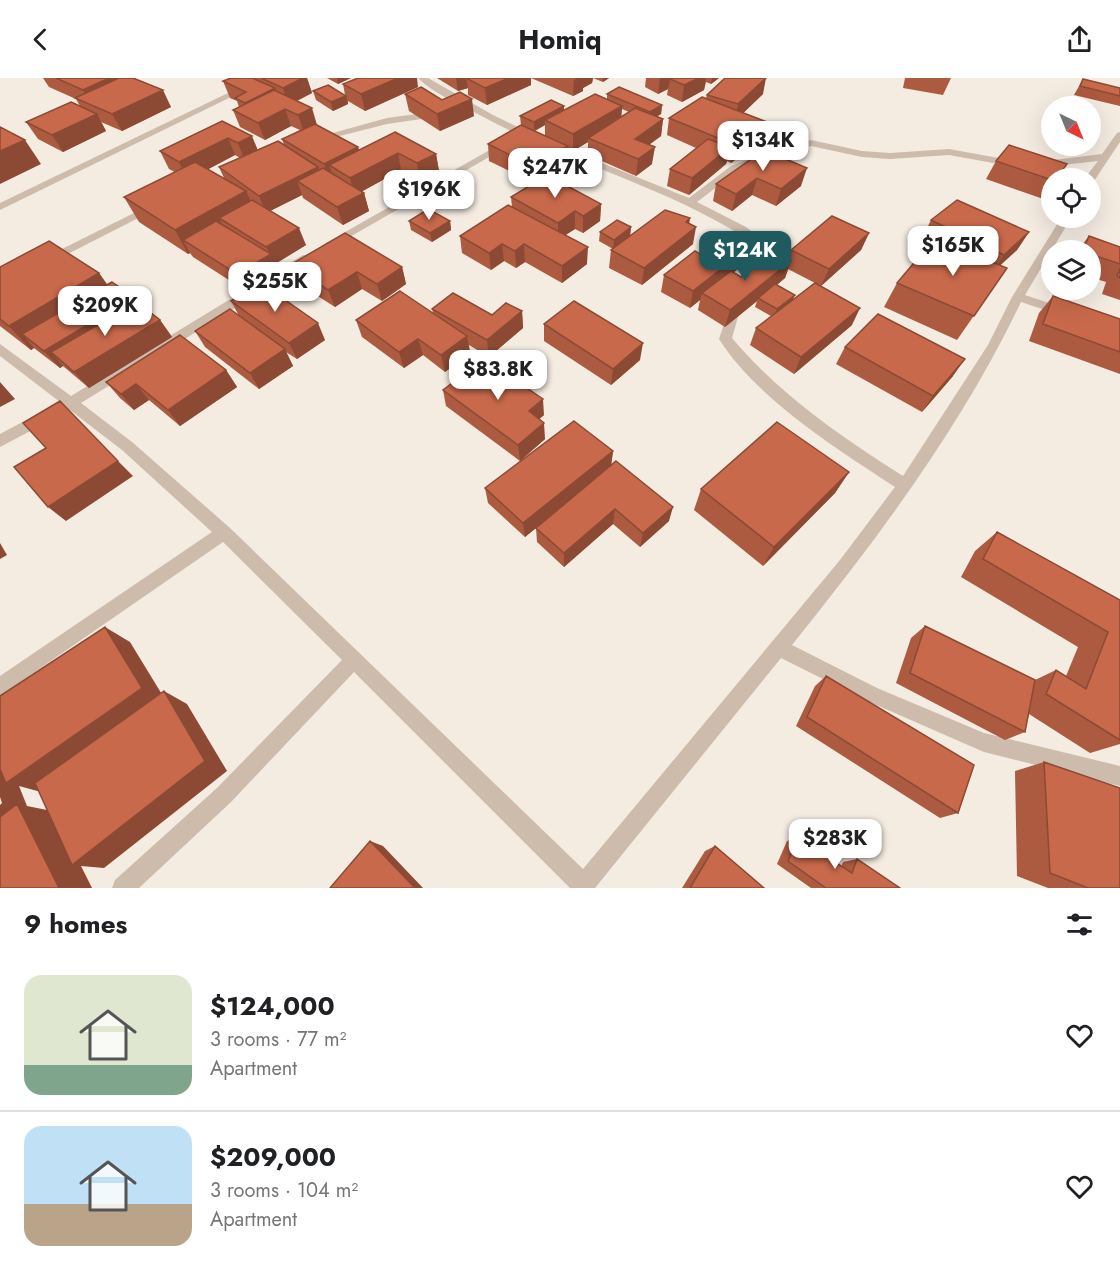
<!DOCTYPE html>
<html lang="en">
<head>
<meta charset="utf-8">
<style>
  body { margin:0; font-family:Jost,sans-serif; background:#f2f2f2; color:#202124; height:100vh; display:flex; flex-direction:column; font-size:22px; white-space:nowrap }
  * { box-sizing:border-box; margin:0 }
  p { font-size:20px; color:#757577 }
  .icon { flex:none; width:33px; height:33px; fill:none; stroke:currentColor; stroke-width:2; stroke-linecap:round; stroke-linejoin:round }
  .map { position:relative; height:810px; overflow:hidden }
  .side { display:flex; flex-direction:column; background:#fff; flex:1 }
  .side>* { flex:none }
  .needle { width:39px; rotate:137deg }
  .controls { position:absolute; left:1041px; top:18px; display:grid; gap:12px }
  .controls a { display:grid; place-items:center; width:60px; height:60px; border-radius:50%; background:#fff; box-shadow:0 6px 24px #0002; font-size:30px }
  .price { position:absolute; translate:-50% -51px; padding:0 14px; border-radius:12px; background:#fff; color:#222; font-size:20px; line-height:39px; filter:drop-shadow(0 2px 3px #0008) }
  .price::after { content:''; position:absolute; left:50%; top:36px; width:18px; height:14px; margin-left:-9px; background:inherit; clip-path:polygon(0 0,100% 0,50% 100%) }
  .price.active { background:#1f5a5e; color:#fff }
  ul { padding:0; list-style:none }
  li { display:flex; align-items:center; gap:18px; height:150px; padding:0 24px }
  li+li { border-top:2px solid #e0e0e0 }
  li span { display:grid; place-items:center; flex:none; width:168px; height:120px; border-radius:18px; color:#555 }
  li>.icon { margin-inline-start:auto }
  span .icon { width:72px; height:72px; fill:#fffc; stroke-width:1 }
  li b { font-size:26px }
  h2 { display:flex; justify-content:space-between; align-items:center; height:72px; padding:0 24px; font-size:26px }
  header { display:flex; justify-content:space-between; align-items:center; height:78px; padding:0 24px; background:#fff; font-size:27px; font-weight:700 }
  .map>svg:first-child { display:block }
  .lines { fill:none; stroke-linecap:round; stroke-linejoin:round }
  .street { fill:#cdbbac; fill-rule:evenodd }
  .wall { fill:#ac5a40; fill-rule:evenodd }
  .shaded-wall { fill:#8c4a34 }
  .building { fill:#c8694b; stroke:#8c4a34; stroke-width:1.5 }
</style>
</head>
<body>
<header><svg class="icon" aria-label="back" viewBox="0 0 24 24"><path d="M15 5l-7 7 7 7"/></svg>Homiq<svg class="icon" aria-label="share" viewBox="0 0 24 24"><path d="M12 15V3M7 8l5-5 5 5M5 13v7h14v-7"/></svg></header>
<div class="map">
<svg width="1120" height="810" viewBox="0 0 1120 810">
  <rect width="100%" height="100%" fill="#f4ebe1"/>
  <g class="lines">
    <path class="street" d="M259,0H270L0,132V125Z
      M418,0H428L493,37L545,62L689,120L731,88L776,71L811,62L862,73L890,75L949,71L1015,83L1020,86L1015,89L949,77L890,81L862,79L811,68L782,75L739,92L697,124L746,149L771,168L769,180L752,204L748,205L742,201L757,180L759,169C673,109 568,86 476,35C457,25 433,15 418,0Z
      M439,33L442,34V38L387,46L316,64L311,61L387,40Z
      M1120,54V64L1094,103L1085,100L1098,83L1045,89L1040,86L1045,83L1102,76L1117,55Z
      M502,65L510,67L334,168H326L324,166Z
      M152,126L156,127V131L52,184H44L42,181Z
      M1061,140H1071L1025,217L1067,231V237L1063,238L1021,224C962,348 878,460 792,567L877,610L984,655L1120,688V708L984,674L865,622L781,580L595,810H570L354,594L231,724L139,810H112L115,802L217,710L342,582L223,464L0,618V598L212,454L122,372L70,332L0,369V356L60,324L0,278V266L71,318L303,177H311V183L81,325L132,364L230,450L583,791L840,482L895,409C837,371 756,320 719,261L732,222H740L742,225L732,260C780,317 840,358 903,398L988,267L1012,219Z"/>
  </g>
  <path class="wall" d="M43,0H133L171,29L122,53L101,44L106,53L63,74L38,61L26,44L80,28L76,21L49,9Z
    M231,0H307L312,15L297,23L317,47L358,69L359,72L436,76L439,93L420,103L401,92L361,114L364,115L369,133L343,147L303,120L302,117L270,133L306,167L275,186L278,193L246,213L193,179L190,175L188,176L139,144L124,119L175,94L169,91L160,73L222,43L257,72L284,67L282,61L300,52L291,48L265,62L240,49L233,32L239,29L237,23L230,20L223,3ZM235,77L240,80L219,89L224,100L208,91Z
    M327,0H351L338,6Z
    M437,0H531V7L487,27L468,17V10L458,13Z
    M531,0H593L592,5L583,10V13L573,18Z
    M593,0H609L603,4Z
    M646,0H719L711,6L706,4L704,12L682,24L667,17L668,11L658,16L645,9Z
    M905,0H951L943,17L903,10Z
    M1083,1L1120,10V28L1074,17Z
    M343,6L418,9L365,33L348,23V26L333,33L316,22L313,13L345,17Z
    M405,16L442,22L474,38L440,53L409,33Z
    M607,16L662,27L661,36L656,39L663,41L661,58L649,67L652,86L636,98L588,77V64L573,73L568,70L567,85L547,98L601,126L600,143L583,155L575,151L565,157L587,186L562,205L525,184L516,190L504,183L491,192L462,175L460,158L512,129L511,119L534,105L489,83L488,66L521,47L520,38L564,28V32L607,21ZM622,31L629,34L621,38ZM545,47V58L535,53Z
    M763,16L743,35L762,61L731,85L727,83L726,86L689,117L667,108L670,91L696,70L667,57L669,40L706,20L707,17Z
    M764,72L801,108L776,128L752,117L732,133L713,123L716,106Z
    M996,83L1052,100V124L986,101Z
    M931,142L1029,154L1017,172L1000,187L1007,190L957,262L884,229L897,205L931,164L922,160Z
    M409,143H450L451,152L432,164L411,152Z
    M689,146L693,166L642,207L609,190L611,172L613,171L599,163L600,154L631,149L630,158Z
    M869,155L861,172L821,208L852,247L794,296L750,267L756,250L771,238L755,229L757,223L725,249L698,232L700,222L690,230L661,214L664,197L707,180L749,182L734,194L741,199L787,181L791,172ZM788,191L815,205L793,222L777,207L785,200Z
    M1089,158L1120,169V222L1102,216L1106,204L1090,199V172H1078Z
    M290,187L402,189L406,206L382,223L362,211L335,229L297,205Z
    M0,189L99,195L107,207L134,219L139,226L160,242L172,259L89,310L63,288L60,290L34,270L31,272L0,248Z
    M1053,218L1120,241V296L1029,263L1039,235Z
    M231,223L325,262L297,281L286,274L293,288L259,311L205,269L195,253L239,238Z
    M432,231L492,237L522,233L523,250L489,279L469,267L470,275L445,294L423,277L404,290L362,259L356,242L433,235Z
    M544,246L640,282L611,307L544,263Z
    M845,269L953,298L922,334L836,286Z
    M226,292L237,309L180,348L149,322L134,332L120,320L106,304Z
    M443,312L544,337L539,341L545,361L520,383L446,328Z
    M613,373L611,388L525,459L488,425L485,410Z
    M616,383L669,443L640,469L613,446L564,489L537,464L536,450Z
    M849,394L835,415L763,488L694,432L701,411Z
    M997,454L1120,522V666L1090,675L1029,636L1025,654L1005,662L896,605L911,560L925,548L1035,602L1056,592L1066,598L1078,569L961,499L975,473Z
    M826,598L958,735L940,740L796,648L815,608Z
    M1044,684L1120,810H1048L1017,798L1015,693Z
    M798,759L841,789L843,784L857,781L900,810H811L777,786L787,763Z
    M715,768L764,810H682L705,773Z"/>
  <path class="shaded-wall" d="M109,0H120L91,27L83,12Z
    M303,0H307L312,15L288,27L283,10Z
    M337,0H351L338,6Z
    M398,0H417L418,9L365,33L361,16Z
    M456,0H494H466L468,10L458,13Z
    M509,0H531V7L487,27L485,10Z
    M577,0H593L592,5L583,10V13L573,18L574,2Z
    M603,0H609L603,4Z
    M660,0H672L670,1L668,11L658,16Z
    M699,0H706L704,12L682,24L684,7Z
    M712,0H719L711,6Z
    M766,0L763,16L735,43L738,26Z
    M275,10L281,27L252,41L245,25Z
    M163,12L171,29L122,53L112,36Z
    M346,18L348,26L333,33L331,24Z
    M472,21L474,38L440,53L437,36Z
    M662,27L661,36L649,43L650,34Z
    M564,28V37L545,42V47L534,53V44Z
    M622,28L621,45L588,60V64L573,73V56Z
    M312,30L317,47L304,54L298,37Z
    M285,31L291,48L265,62L258,45Z
    M97,36L106,53L63,74L52,57Z
    M663,41L661,58L633,78L635,61Z
    M767,44L762,61L731,85L735,67Z
    M252,58L259,75L245,83L238,65Z
    M228,60L235,77L188,102L179,84Z
    M25,62L41,86L0,106V73Z
    M568,68L567,85L535,106L534,89Z
    M358,69L362,86L329,87L334,101L330,103L324,86Z
    M655,69L652,86L636,98L638,81Z
    M730,69L726,86L689,117L692,100Z
    M398,75L401,92L355,117L350,100Z
    M436,76L439,93L420,103L417,85Z
    M318,89L324,107L297,103L302,117L266,135L259,118Z
    M807,90L801,108L776,128L781,111Z
    M757,100L752,117L732,133L736,116Z
    M246,113L257,137L219,140L226,154L183,162L190,175L188,176L175,152Z
    M364,115L369,133L343,147L337,129Z
    M601,126L600,143L583,155V138Z
    M575,133V151L558,162V145Z
    M690,140L688,156L696,149L693,166L642,207L644,190L686,144Z
    M450,143L451,152L432,164L430,155Z
    M631,149L630,158L613,171L614,162Z
    M299,150L306,167L275,186L278,193L246,213L237,196L270,176L266,169Z
    M1029,154L1017,172L993,194L1004,177Z
    M869,155L861,172L821,208L829,191Z
    M754,165L749,182L706,217L702,215L700,222L690,230L693,213Z
    M502,166L504,183L491,192L489,175Z
    M524,166L525,184L516,190L515,173Z
    M588,169L587,186L562,205V188Z
    M791,183L785,200L759,221L758,220L757,223L725,249L730,232Z
    M402,189L406,206L382,223L377,206Z
    M357,194L362,211L335,229L328,212Z
    M99,195L117,220L22,256L34,270L31,272L9,248Z
    M795,217L791,226L774,240L777,231Z
    M134,219L146,236L51,274L63,288L60,290L44,273Z
    M860,230L852,247L794,296L801,279Z
    M522,233L523,250L489,279L487,262Z
    M160,242L172,259L89,310L74,294Z
    M318,245L325,262L297,281L289,265Z
    M467,258L470,275L445,294L441,277Z
    M418,261L423,277L404,290L399,274Z
    M643,265L640,282L611,307L613,291Z
    M285,271L293,288L259,311L250,295Z
    M965,281L953,298L922,334L933,318Z
    M226,292L237,309L180,348L168,332Z
    M0,304L15,321L0,329Z
    M136,306L149,322L134,332L121,316Z
    M543,321L544,337L530,349L529,333Z
    M544,345L545,361L520,383L518,367Z
    M613,373L611,388L525,459L523,445Z
    M118,383L133,398L66,443L48,429Z
    M849,394L835,415L763,488L774,469Z
    M673,429L669,443L640,469L643,455Z
    M615,431L613,446L564,489V475Z
    M0,465L7,477L0,481Z
    M105,549L130,564L166,623L41,714L19,708L27,728L52,733L78,782L205,683L164,613L187,626L227,693L104,790L81,788L92,810H59L21,734L0,750V727L2,725L0,719V662L15,699L142,610Z
    M370,763L383,768L423,810H415Z"/>
  <path class="building" d="M56,0H109L83,12Z
    M119,0H133L163,12L112,36L75,20Z
    M231,0H252L275,10L245,25L235,20L246,14L223,3Z
    M261,0H303L283,10Z
    M358,0H398L361,16L343,6Z
    M466,0H509L485,10Z
    M671,0H699L684,7L670,1Z
    M725,0H766L738,26L707,17Z
    M1083,1L1120,10V18L1080,8Z
    M328,7L346,18L331,24L313,13Z
    M421,9L442,22L460,14L472,21L437,36L405,16Z
    M619,9L662,27L650,34L607,16Z
    M274,12L312,30L298,37L285,31L258,45L233,32Z
    M595,16L622,28L573,56L545,42Z
    M702,19L767,44L735,67L669,40Z
    M551,22L564,28L534,44L520,38Z
    M71,24L97,36L52,57L26,44Z
    M635,30L663,41L635,61L655,69L638,81L588,60Z
    M222,43L252,58L238,65L228,60L179,84L160,73Z
    M315,46L358,69L324,86L282,61Z
    M521,47L568,68L534,89L488,66Z
    M0,49L25,62L0,73Z
    M395,54L436,76L417,85L398,75L350,100L329,87Z
    M708,61L730,69L692,100L670,91Z
    M278,63L318,89L259,118L219,89Z
    M1009,67L1067,86L1062,93L1082,100H1052V102L996,83Z
    M764,72L807,90L781,111L757,100L736,116L716,106Z
    M195,84L246,113L175,152L124,119Z
    M323,90L364,115L337,129L297,103Z
    M547,97L601,126L583,138L575,133L558,145L511,119Z
    M252,122L299,150L266,169L219,140Z
    M957,122L1029,154L1004,177L931,142Z
    M508,127L588,169L562,188L524,166L515,173L502,166L489,175L460,158Z
    M428,131L450,143L430,155L409,143Z
    M665,132L690,140L686,144L696,149L644,190L611,172Z
    M832,138L869,155L829,191L791,172Z
    M617,142L631,149L614,162L600,154Z
    M216,143L271,176L237,196L183,162Z
    M345,155L402,189L377,206L357,194L328,212L290,187Z
    M738,157L754,165L693,213L664,197L695,173L707,180Z
    M1089,158L1120,169V186L1090,176V172H1083Z
    M934,161L1007,190L974,238L897,205Z
    M49,163L99,195L9,248L0,241V189Z
    M773,174L791,183L730,232L702,215L731,193L741,199Z
    M1120,190V200L1117,198Z
    M112,204L134,219L44,273L22,256Z
    M261,205L318,245L289,265L231,223Z
    M815,205L860,230L801,279L756,250Z
    M775,206L795,217L777,231L758,220Z
    M400,213L467,258L441,277L418,261L399,274L356,242Z
    M453,215L492,237L506,225L522,233L487,262L432,231Z
    M1053,218L1120,241V274L1043,246Z
    M574,223L643,265L613,291L544,246Z
    M137,224L160,242L74,294L51,274Z
    M230,231L285,271L250,295L195,253Z
    M878,236L965,281L933,318L845,269Z
    M180,257L226,292L168,332L136,306L121,316L106,304Z
    M484,281L543,321L529,333L544,345L518,367L443,312Z
    M60,323L118,383L48,429L14,389L46,370L23,345Z
    M574,343L613,373L523,445L485,410Z
    M777,344L849,394L774,469L701,411Z
    M616,383L673,429L643,455L615,431L564,475L536,450Z
    M997,454L1120,522V662L1046,616L1056,592L1086,611L1108,554L983,481Z
    M925,548L1035,602L1025,654L910,595Z
    M105,549L142,610L6,705L0,691V618Z
    M826,598L974,687L958,735L807,639Z
    M164,613L205,683L72,787L35,705Z
    M1044,684L1120,710V810H1088L1050,795Z
    M17,726L59,810H0V739Z
    M798,759L852,795L857,781L900,810H826L788,783Z
    M370,763L415,810H330Z
    M715,768L764,810H690Z"/>
</svg>
<div class="controls">
<a><svg class="needle" viewBox="-14 -14 28 28"><path d="M0-13l5 13h-10z" fill="#e53935"/><path d="M0 13l5-13h-10z" fill="#757577"/></svg></a>
<a><svg class="icon" aria-label="locate" viewBox="0 0 24 24"><circle cx="12" cy="12" r="6"/><path d="M12 2v4M12 18v4M2 12h4M18 12h4"/></svg></a>
<a><svg class="icon" aria-label="layers" viewBox="0 0 24 24"><path d="M12 4l9 5-9 5-9-5zM3 14l9 5 9-5"/></svg></a>
</div>
<b class="price" style="left:763px;top:94px">$134K</b>
<b class="price" style="left:555px;top:121px">$247K</b>
<b class="price" style="left:429px;top:143px">$196K</b>
<b class="price" style="left:953px;top:199px">$165K</b>
<b class="price active" style="left:745px;top:204px">$124K</b>
<b class="price" style="left:275px;top:235px">$255K</b>
<b class="price" style="left:105px;top:259px">$209K</b>
<b class="price" style="left:498px;top:323px">$83.8K</b>
<b class="price" style="left:835px;top:792px">$283K</b>
</div>
<section class="side">
<h2>9 homes<svg class="icon" aria-label="filters" viewBox="0 0 24 24"><path d="M4 7h16M4 17h16"/><circle cx="9" cy="7" r="2"/><circle cx="15" cy="17" r="2"/></svg></h2>
<ul>
<li><span style="background:linear-gradient(#dfe7d0 75%,#7fa58c 0)"><svg class="icon" aria-label="home" viewBox="0 0 24 24"><path d="M3 11l9-7 9 7M6 9v11h12V9"/></svg></span><div><b>$124,000</b><p>3 rooms · 77 m²</p><p>Apartment</p></div><svg class="icon" aria-label="heart" viewBox="0 0 24 24"><path d="M12 20l-8-8c-3-5 5-10 8-4 3-6 11-1 8 4z"/></svg></li>
<li><span style="background:linear-gradient(#bfe0f5 65%,#b9a48a 0)"><svg class="icon" aria-label="home" viewBox="0 0 24 24"><path d="M3 11l9-7 9 7M6 9v11h12V9"/></svg></span><div><b>$209,000</b><p>3 rooms · 104 m²</p><p>Apartment</p></div><svg class="icon" aria-label="heart" viewBox="0 0 24 24"><path d="M12 20l-8-8c-3-5 5-10 8-4 3-6 11-1 8 4z"/></svg></li>
</ul>
</section>
</body>
</html>
